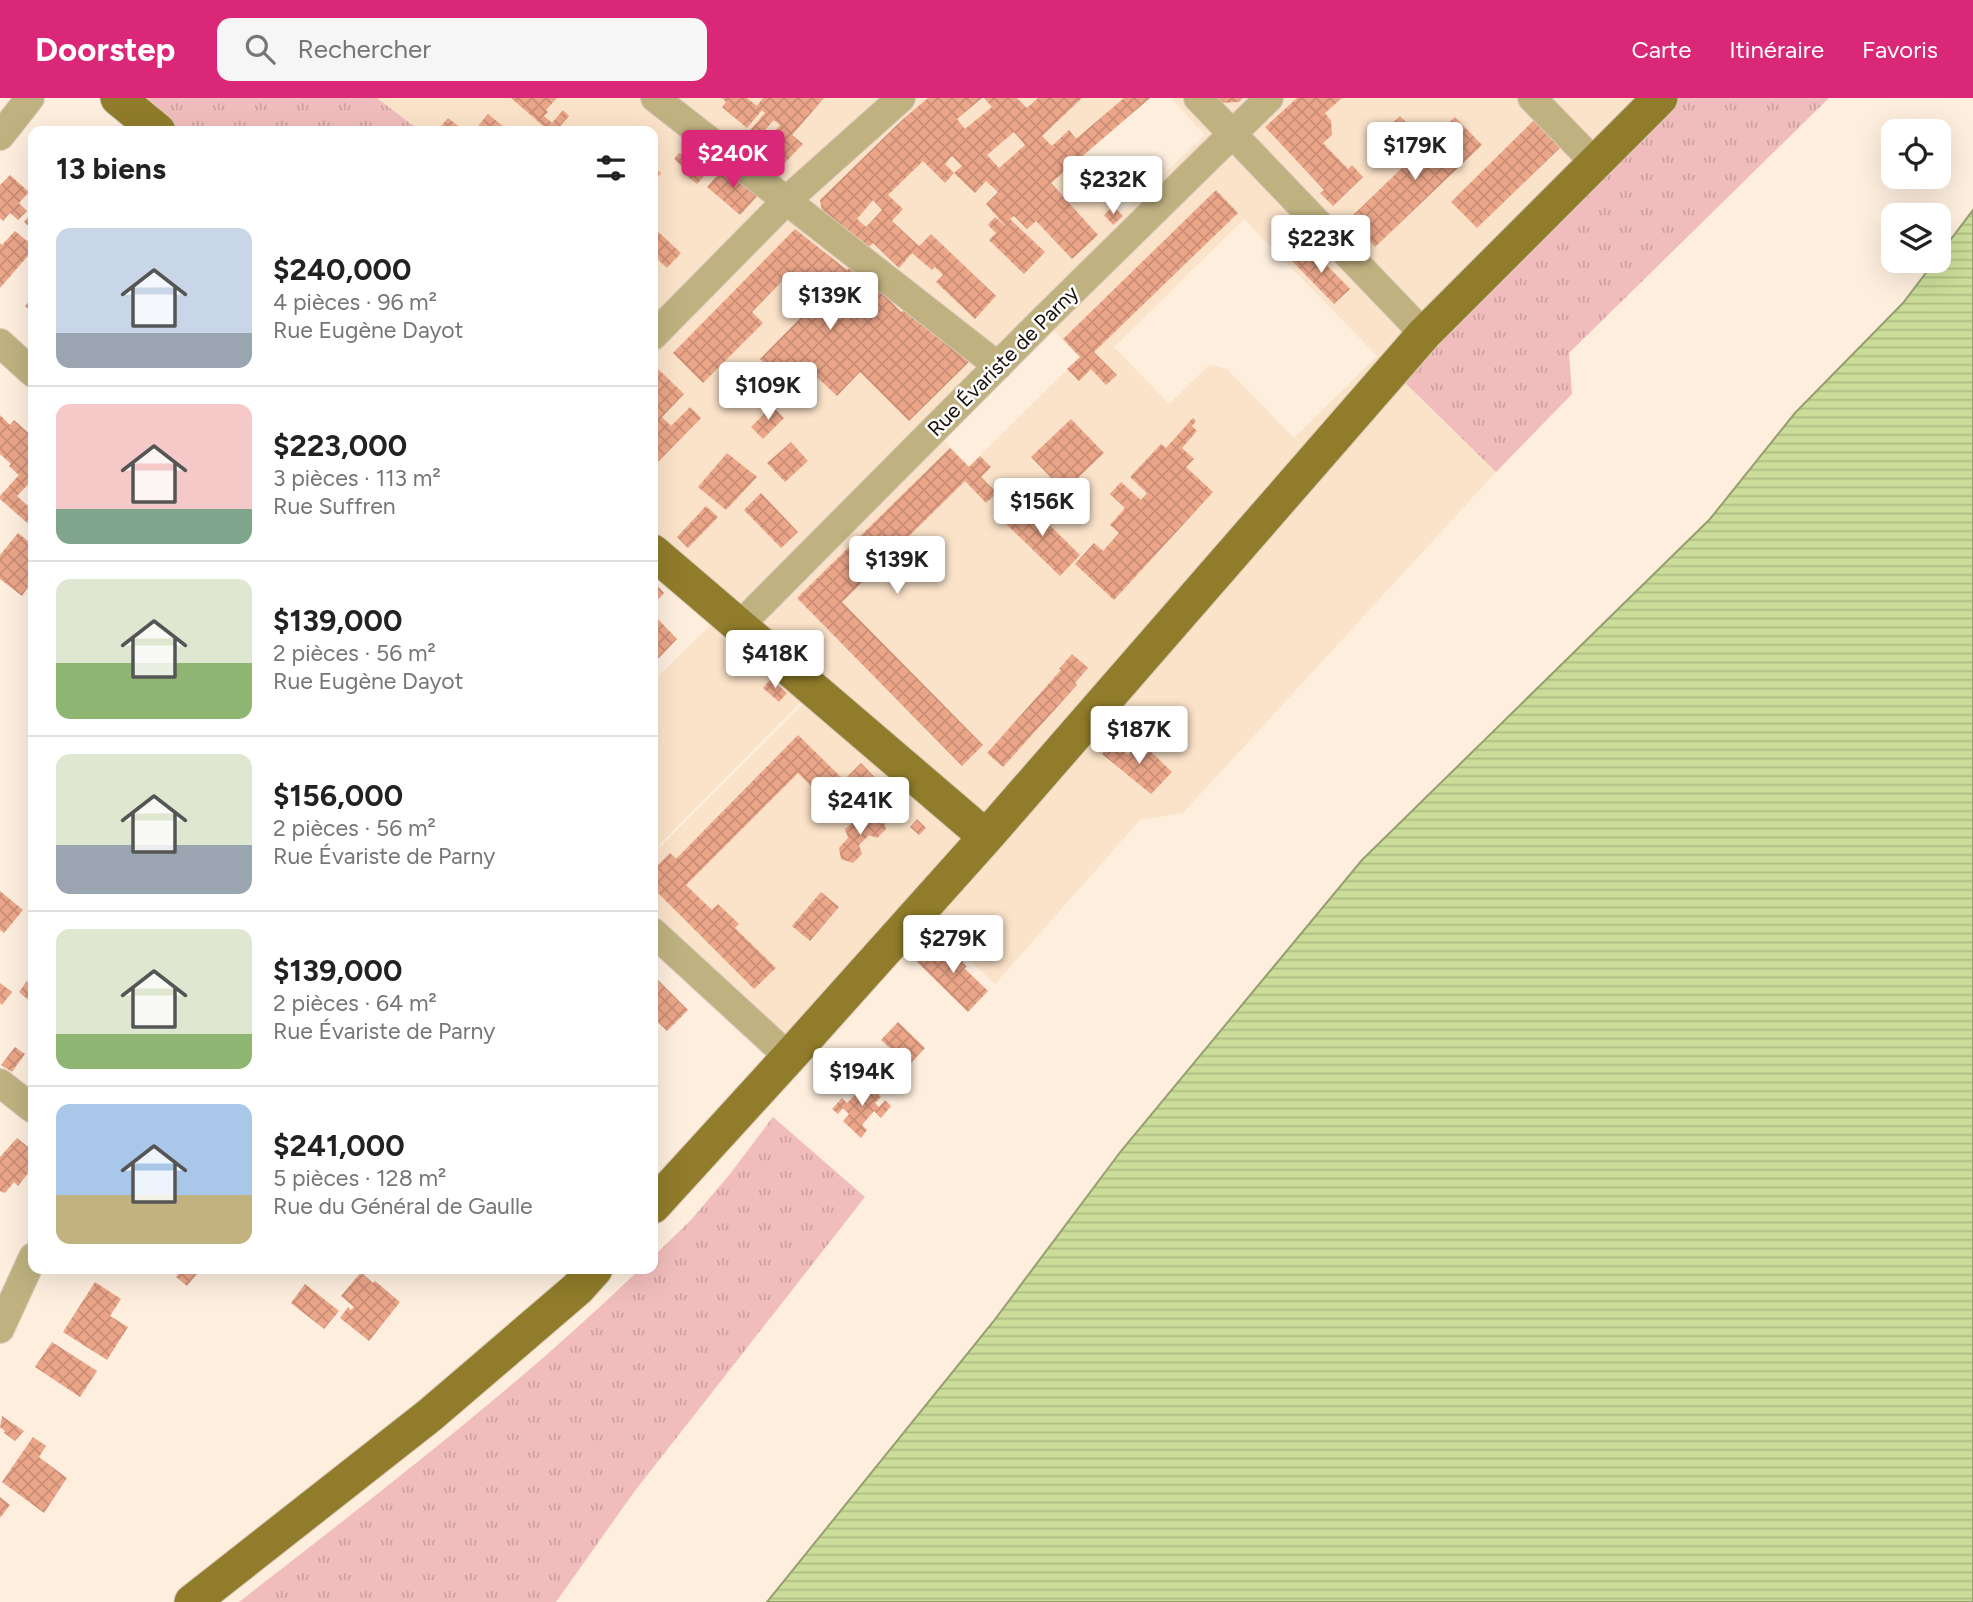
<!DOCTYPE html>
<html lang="fr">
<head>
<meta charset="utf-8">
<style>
  body { margin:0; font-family:Figtree,sans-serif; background:#f6f6f6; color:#222; height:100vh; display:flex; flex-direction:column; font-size:26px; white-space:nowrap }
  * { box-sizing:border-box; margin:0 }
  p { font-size:23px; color:#767676 }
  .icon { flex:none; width:38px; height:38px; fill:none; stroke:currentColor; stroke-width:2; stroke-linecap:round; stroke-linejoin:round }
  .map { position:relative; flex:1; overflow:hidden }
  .panel { position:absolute; left:28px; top:28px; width:630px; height:1148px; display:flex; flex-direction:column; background:#fff; border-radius:14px; box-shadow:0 7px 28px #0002 }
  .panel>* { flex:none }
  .buttons { position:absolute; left:1881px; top:21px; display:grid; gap:14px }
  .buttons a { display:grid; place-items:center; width:70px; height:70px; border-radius:14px; background:#fff; box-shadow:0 7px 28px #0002; font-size:35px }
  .price { position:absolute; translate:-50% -60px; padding:0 16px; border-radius:7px; background:#fff; color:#222; font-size:23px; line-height:46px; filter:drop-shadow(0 2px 4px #0008) }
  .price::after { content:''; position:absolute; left:50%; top:42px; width:21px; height:16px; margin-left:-10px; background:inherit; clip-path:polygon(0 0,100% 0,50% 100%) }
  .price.selected { background:#db2777; color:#fff }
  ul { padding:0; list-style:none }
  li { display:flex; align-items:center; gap:21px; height:175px; padding:0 28px }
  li+li { border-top:2px solid #e0e0e0 }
  li span { display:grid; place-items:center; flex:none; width:196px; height:140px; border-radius:14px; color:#555 }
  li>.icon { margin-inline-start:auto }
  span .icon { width:84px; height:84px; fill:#fffc; stroke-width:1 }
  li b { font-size:30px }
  h2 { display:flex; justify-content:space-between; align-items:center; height:84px; padding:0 28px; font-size:30px }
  header { display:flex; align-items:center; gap:42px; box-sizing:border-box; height:98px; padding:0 35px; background:#db2777; color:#fff }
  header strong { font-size:33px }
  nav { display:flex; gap:38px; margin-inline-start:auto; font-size:24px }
  .search { width:490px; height:63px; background:#f6f6f6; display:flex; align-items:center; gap:18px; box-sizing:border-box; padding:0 24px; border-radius:14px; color:#767676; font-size:26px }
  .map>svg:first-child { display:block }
  .built { fill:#fbe3c9; fill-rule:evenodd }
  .park { fill:url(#park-tufts) }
  .water { fill:url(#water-rules); stroke:#96a06e; stroke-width:2 }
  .building { fill:url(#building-cross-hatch); fill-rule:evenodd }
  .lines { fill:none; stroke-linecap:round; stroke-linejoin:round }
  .minor-casing { stroke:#d9cbbc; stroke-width:30 }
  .major-casing { stroke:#d9cbbc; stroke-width:37 }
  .minor { stroke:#bfb280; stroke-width:28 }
  .major { stroke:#907c2a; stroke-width:35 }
  .labels { text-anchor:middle; stroke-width:5; stroke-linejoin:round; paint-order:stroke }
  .street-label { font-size:21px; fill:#191108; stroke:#fefefe }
</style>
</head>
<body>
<header>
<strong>Doorstep</strong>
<div class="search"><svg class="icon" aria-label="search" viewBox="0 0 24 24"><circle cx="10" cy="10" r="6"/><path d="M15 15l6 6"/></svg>Rechercher</div>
<nav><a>Carte</a><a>Itinéraire</a><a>Favoris</a></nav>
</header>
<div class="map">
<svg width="1973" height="1504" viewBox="0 0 1973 1504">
  <defs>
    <pattern id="park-tufts" width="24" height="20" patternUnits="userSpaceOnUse" patternTransform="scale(1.75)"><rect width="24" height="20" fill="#f0bdbc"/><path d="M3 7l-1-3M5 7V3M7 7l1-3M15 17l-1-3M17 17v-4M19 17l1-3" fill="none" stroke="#cda1a0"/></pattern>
    <pattern id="water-rules" width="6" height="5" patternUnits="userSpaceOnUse" patternTransform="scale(1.75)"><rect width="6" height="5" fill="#cbdd99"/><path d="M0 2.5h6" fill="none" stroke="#aebd82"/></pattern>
    <pattern id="building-cross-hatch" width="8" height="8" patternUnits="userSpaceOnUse" patternTransform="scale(1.75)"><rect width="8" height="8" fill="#eba689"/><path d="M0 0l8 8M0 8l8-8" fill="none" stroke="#c98e75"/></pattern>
  </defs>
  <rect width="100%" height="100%" fill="#fdeede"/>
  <path class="built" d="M377,0H1150L1075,65L1121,116L1205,37L1171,0H1714L1418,298L1496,374L1183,715L1140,722L995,886L918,814L985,739L813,592L653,753V583L723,515L653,454V33H420ZM1244,121L1377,258L1294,340L1227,271L1209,267L1169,306L1114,249ZM1046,225L1080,259L969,368L937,335Z
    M812,597L974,736L789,941L653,814V756Z"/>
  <path class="park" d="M118,0H377L420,33H158Z
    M1660,0H1829L1569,255L1572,296L1496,374L1392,272Z
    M773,1019L865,1099L634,1394L556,1504H239C376,1397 515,1292 640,1171H653V1159L691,1122L730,1076Z"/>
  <path class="water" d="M1973,112V1504H767L993,1224L1121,1053L1362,762L1710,421L1795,315L1903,205L1935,163H1939V157Z"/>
  <path class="building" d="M511,0H557L546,12L548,14L544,18L552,25L563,12L569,18L556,33H549Z
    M722,0H747L757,8L763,0H824L792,37L803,46L774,76L753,58L751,61L736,48L765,15L762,12L747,30L722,9L726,4ZM774,22L780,27L758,53L751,47Z
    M928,0H982L957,21L965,31L992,9L984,0H1017L1027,10L1038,0H1082L1042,38L1052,48L1069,32L1076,41L1124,0H1150L1051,85L1098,137L1072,161L1036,123L1027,131L1014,118L1010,121L1045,154L1024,176L989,142L996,135L988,127L995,119L1007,130L986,106L998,94L986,83L975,95L954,75L962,68L952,58L945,66L954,75L945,85L923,63L888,97L903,111L892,123L919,148L931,136L996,198L975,221L936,184L943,177L935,169L932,172L912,155L899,170L873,145L867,151L822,113L820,102L901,23ZM1014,34L1025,47L999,70L987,57ZM873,102L882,112L866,129L857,121Z
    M1214,0H1243L1239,4L1219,5Z
    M1297,0H1342L1325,15L1331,23L1332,37L1323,45L1348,71L1352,67L1363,79L1333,108L1320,95L1324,92L1265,29Z
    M488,16L509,33H474Z
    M1400,18L1414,33L1400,46L1386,31Z
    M1455,19L1482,47L1375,149L1349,121Z
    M448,20L465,33H437Z
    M1534,22L1561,49L1477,130L1451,104Z
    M693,43L710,57L698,71L705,77L697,86L683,75L686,72L674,61L679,55L681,56Z
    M653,68L661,75L653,85Z
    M725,68L760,95L740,117L707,89Z
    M10,77L29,94L19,105L27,113L18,122L10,115L3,123L0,120V87Z
    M1216,92L1238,115L1094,254L1117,277L1106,287L1091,271L1079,283L1067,271L1080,259L1063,241Z
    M1113,108L1123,118L1113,127L1104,117Z
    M33,113V132L24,124Z
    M653,129L681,155L667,170L653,157Z
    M795,131L847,172L854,165L901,214L906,210L971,262L909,323L860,274L837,298L818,280L800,299L760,261L814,206L786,179L752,214L763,225L703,285L673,255Z
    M15,133L33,148V152L0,190V145L2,147Z
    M1308,148L1350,191L1334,206L1292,163Z
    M33,198V215L25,208Z
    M657,270L684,296L662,319L671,328L690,309L701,320L653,369V275Z
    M772,308L784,320L763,341L751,329Z
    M0,317L10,327L14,322L33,339V381L17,398L29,409L33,404V430L0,401V398L19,377L9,368L11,366L0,356Z
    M1193,320L1196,323L1192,328L1197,333L1182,350L1194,361L1186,369L1213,394L1114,502L1075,466L1094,445L1103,453L1119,435L1110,427L1125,410L1110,396L1121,384L1141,402L1147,395L1130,379L1161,346L1166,350Z
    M1071,321L1104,355L1064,393L1031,359Z
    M791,344L808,363L785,384L767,365Z
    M950,350L969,369L980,358L991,369L981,379L997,395L986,405L965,383L842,504L983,647L962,668L797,500Z
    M727,355L757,379L726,412L698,389Z
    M761,395L798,434L781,450L744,412Z
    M1025,403L1080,457L1060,478L1004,424Z
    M706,408L718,419L688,450L677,439Z
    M18,435L33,447V482L22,498L0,481V457Z
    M653,483L664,495L653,507Z
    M653,516L677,541L653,566Z
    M1072,556L1088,570L1075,585L1077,587L1003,669L987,655L1061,572L1059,571Z
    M771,581L787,595L779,604L763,590Z
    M798,637L844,682L861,665L890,695L870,716L840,685L824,701L798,675L686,787L712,812L718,806L739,826L735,830L776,870L754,891L653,790V772L670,755L676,761Z
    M1140,643L1172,674L1151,696L1102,656L1112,644L1128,657Z
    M872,716L883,720L886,731L877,740L869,737L859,747L862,756L853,765L841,761L839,750L848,740L845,731L855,722L862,725Z
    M917,721L926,730L919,737L910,729Z
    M0,793L23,812L4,835L0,832Z
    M821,794L839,809L810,843L792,828Z
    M941,841L967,869L964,870L988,893L968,914L917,864Z
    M658,882L688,912L667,933L653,919V887Z
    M27,883L33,889V906L19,894Z
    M0,885L12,894L2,907L0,905Z
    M898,924L925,950L909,967L881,942Z
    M15,949L25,956L12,974L1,967Z
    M861,980L881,999L875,1005L879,1009L885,1002L891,1008L881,1020L874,1013L862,1027L867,1032L861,1040L843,1023L849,1016L843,1010L838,1016L832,1011L842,1000L847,1005L861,991L855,987Z
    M17,1040L33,1053V1069L18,1088L14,1084L5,1095L0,1093V1059Z
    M182,1171H201L187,1188L176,1179Z
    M361,1174L373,1185L375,1183L400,1204L369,1243L340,1220L348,1209L351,1212L354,1209L341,1198Z
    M95,1184L121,1201L110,1218L128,1229L107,1262L63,1234Z
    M305,1186L339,1213L324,1231L291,1205Z
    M52,1244L97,1273L80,1299L35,1269Z
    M2,1318L24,1333L15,1343L4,1335L5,1333L0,1329Z
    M33,1339L46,1348L39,1359L67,1380L44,1415L2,1384Z
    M0,1399L10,1407L0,1420Z"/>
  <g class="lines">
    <g class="minor-casing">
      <path id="minor" d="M655,0L998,268
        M1198,0L1424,236
        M1532,0L1595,65
        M0,38L30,0
        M653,238L787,102L901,0
        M0,245L33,275
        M739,528L1043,222L1269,0
        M653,834L789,959
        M0,985L33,1011
        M0,1231L33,1159"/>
    </g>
    <g class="major-casing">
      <path id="major" d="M118,0L158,33
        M653,454L986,739
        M653,1108L789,959L986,739L1424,236L1660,0
        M192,1504L430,1317L577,1191L595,1171"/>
    </g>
    <use href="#minor" class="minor"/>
    <use href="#major" class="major"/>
  </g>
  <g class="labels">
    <g class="street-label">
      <text transform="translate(1003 263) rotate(-45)" y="7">Rue Évariste de Parny</text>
    </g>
  </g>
</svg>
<div class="buttons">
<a><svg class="icon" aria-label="locate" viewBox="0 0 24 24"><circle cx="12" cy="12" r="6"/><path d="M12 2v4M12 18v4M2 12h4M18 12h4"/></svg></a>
<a><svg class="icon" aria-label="layers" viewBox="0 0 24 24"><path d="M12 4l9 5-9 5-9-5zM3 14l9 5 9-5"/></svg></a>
</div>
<b class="price" style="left:1415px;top:84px">$179K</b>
<b class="price selected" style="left:733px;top:92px">$240K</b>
<b class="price" style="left:1113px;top:118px">$232K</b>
<b class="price" style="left:1321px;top:177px">$223K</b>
<b class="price" style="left:830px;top:234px">$139K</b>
<b class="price" style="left:768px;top:324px">$109K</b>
<b class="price" style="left:1042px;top:440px">$156K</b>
<b class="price" style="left:897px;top:498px">$139K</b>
<b class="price" style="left:775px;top:592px">$418K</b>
<b class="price" style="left:1139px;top:668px">$187K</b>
<b class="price" style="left:860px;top:739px">$241K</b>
<b class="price" style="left:953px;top:877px">$279K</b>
<b class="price" style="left:862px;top:1010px">$194K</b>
<section class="panel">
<h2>13 biens<svg class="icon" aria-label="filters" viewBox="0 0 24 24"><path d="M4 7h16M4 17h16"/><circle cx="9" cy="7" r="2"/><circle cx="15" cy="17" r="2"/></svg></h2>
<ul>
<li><span style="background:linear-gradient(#c9d6e8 75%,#9aa5b1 0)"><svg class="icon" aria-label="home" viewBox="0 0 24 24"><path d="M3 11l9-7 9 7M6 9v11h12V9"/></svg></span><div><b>$240,000</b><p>4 pièces · 96 m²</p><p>Rue Eugène Dayot</p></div></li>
<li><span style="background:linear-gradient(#f6c9c9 75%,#7fa58c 0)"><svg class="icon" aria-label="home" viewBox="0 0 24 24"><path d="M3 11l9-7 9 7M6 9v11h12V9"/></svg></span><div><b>$223,000</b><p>3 pièces · 113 m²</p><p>Rue Suffren</p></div></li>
<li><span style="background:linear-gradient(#dfe7d0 60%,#8fb573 0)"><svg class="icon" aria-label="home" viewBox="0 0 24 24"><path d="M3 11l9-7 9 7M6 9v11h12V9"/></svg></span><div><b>$139,000</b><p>2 pièces · 56 m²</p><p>Rue Eugène Dayot</p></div></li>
<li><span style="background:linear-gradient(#dfe7d0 65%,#9aa5b1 0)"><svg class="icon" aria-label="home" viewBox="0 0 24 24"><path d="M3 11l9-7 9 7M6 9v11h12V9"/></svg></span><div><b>$156,000</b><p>2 pièces · 56 m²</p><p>Rue Évariste de Parny</p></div></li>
<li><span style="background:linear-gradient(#dfe7d0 75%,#8fb573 0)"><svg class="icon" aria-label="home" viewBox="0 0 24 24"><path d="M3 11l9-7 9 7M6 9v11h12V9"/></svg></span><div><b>$139,000</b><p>2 pièces · 64 m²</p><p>Rue Évariste de Parny</p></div></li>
<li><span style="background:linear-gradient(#a9c7e8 65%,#c2b280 0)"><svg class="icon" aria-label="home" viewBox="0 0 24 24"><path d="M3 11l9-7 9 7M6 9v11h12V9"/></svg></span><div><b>$241,000</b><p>5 pièces · 128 m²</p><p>Rue du Général de Gaulle</p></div></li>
</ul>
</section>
</div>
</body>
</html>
